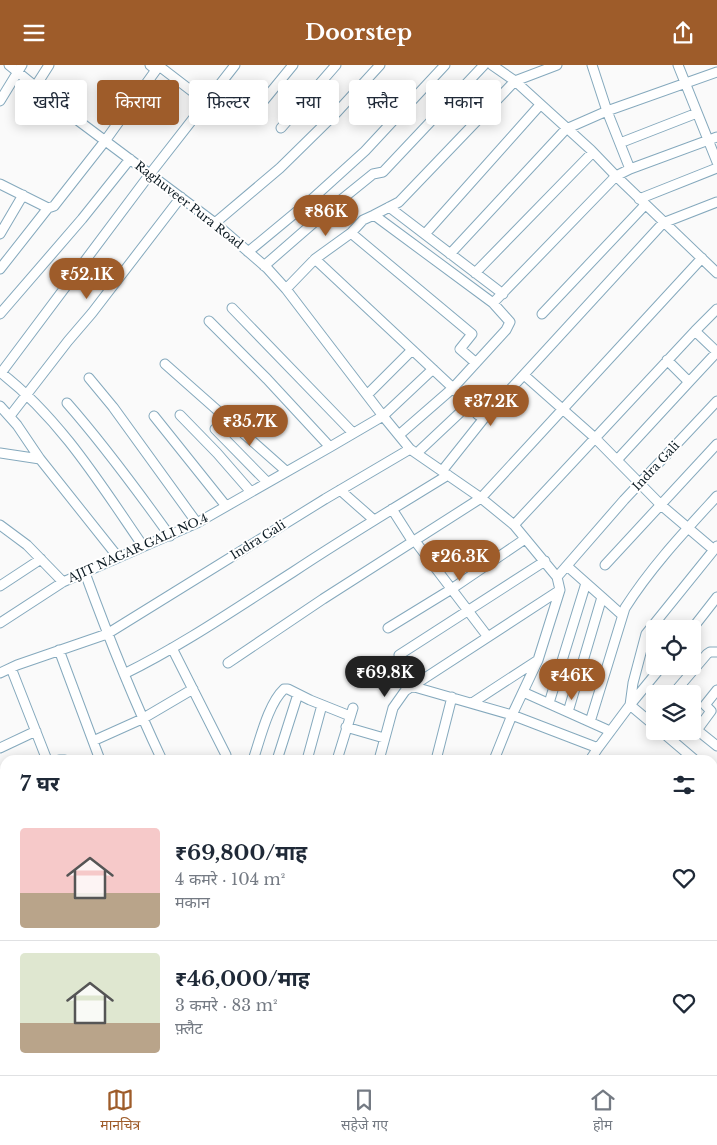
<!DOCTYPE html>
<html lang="hi">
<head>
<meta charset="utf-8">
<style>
  body { margin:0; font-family:"Libre Baskerville","Noto Sans Devanagari",serif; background:#f2f2f3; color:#1f2937; height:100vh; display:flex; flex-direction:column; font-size:19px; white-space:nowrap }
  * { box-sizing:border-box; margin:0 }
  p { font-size:16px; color:#747a83 }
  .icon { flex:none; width:28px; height:28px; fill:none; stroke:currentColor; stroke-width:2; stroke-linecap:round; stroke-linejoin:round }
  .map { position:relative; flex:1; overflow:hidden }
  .side { position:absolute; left:0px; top:690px; width:718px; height:320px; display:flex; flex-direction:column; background:#fff; border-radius:15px 15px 0 0; box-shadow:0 2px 12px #0003 }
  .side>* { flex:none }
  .guide { position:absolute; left:15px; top:15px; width:688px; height:45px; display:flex; gap:10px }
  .tools { position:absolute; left:646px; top:555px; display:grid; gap:10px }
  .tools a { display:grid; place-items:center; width:55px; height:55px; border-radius:5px; background:#fff; box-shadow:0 2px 12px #0003; font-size:25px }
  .price { position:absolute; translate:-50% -42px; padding:0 11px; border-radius:18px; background:#9e5c2a; color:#fff; font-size:16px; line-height:32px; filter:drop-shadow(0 1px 2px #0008) }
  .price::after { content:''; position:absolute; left:50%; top:30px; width:15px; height:11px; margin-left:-8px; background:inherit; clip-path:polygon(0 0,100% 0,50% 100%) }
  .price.active { background:#222; color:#fff }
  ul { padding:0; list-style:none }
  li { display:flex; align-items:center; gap:15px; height:125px; padding:0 20px }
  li+li { border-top:1px solid #e0e1e3 }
  li span { display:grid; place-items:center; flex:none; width:140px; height:100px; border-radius:5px; color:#555 }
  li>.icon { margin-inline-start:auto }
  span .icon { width:60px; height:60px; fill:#fffc; stroke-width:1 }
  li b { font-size:21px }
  h2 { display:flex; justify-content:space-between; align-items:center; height:60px; padding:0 20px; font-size:21px }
  .pill { padding:0 18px; border-radius:5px; background:#fff; box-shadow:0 2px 12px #0003; font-size:18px; line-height:45px }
  .pill.active { background:#9e5c2a; color:#fff }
  header { display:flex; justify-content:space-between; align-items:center; height:65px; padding:0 20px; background:#9e5c2a; color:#fff; font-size:22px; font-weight:700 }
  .dock { display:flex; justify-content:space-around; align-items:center; height:70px; border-top:1px solid #e0e1e3; background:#fff; font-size:14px; color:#747a83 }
  .dock a { display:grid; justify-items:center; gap:2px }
  .dock .active { color:#9e5c2a }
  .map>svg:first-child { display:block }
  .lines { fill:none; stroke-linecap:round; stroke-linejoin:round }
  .minor-casing { stroke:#85a9bd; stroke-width:11 }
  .minor { stroke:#fff; stroke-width:9 }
  .labels { text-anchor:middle; stroke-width:4; stroke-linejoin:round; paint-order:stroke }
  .street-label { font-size:12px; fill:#0d1b23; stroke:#fff }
</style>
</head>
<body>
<header><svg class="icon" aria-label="menu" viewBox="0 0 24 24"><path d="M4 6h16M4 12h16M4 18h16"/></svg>Doorstep<svg class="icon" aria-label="share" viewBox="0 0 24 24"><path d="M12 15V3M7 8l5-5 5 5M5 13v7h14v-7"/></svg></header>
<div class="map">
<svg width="717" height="1010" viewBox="0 0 717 1010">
  <rect width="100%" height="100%" fill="#fafafa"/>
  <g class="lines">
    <g class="minor-casing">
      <path id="minor" d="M9,0L68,48L215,158L267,203L286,224L383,351L410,384L481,433L514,460L557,512L560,525L405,626L393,643L379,695
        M492,0L515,16L591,85L616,111L630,104L717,72
        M592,0L607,46L630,104
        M678,0L717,97
        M159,1L206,37
        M35,22L49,0
        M0,36L22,0
        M261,39L293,0
        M281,63L336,0
        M620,78L697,48
        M0,119L48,143
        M639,134L717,103
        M389,142L503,229
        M374,150L399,137L515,16L557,0
        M215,158L280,103L337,47L380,0
        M351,168L472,269L460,284L476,298
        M0,169L23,130
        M425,169L540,40
        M248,187L312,134L365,86L445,0
        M450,189L566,64L607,46L717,7
        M315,194L351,168L363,155L374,150L493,238L510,257L506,265L453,323L399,370
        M264,201L326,147L373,109L383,107L484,0
        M0,204L48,143L54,141L105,76L156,5L150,0
        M475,208L593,87
        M286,224L315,194L453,323L478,350L485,352L663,158L717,137
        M493,238L616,111L717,208
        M232,243L353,368
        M0,249L82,154L130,94
        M542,249L645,140
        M209,256L267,314L330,382
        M695,266L717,244
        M165,299L286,406
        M0,307C60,353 101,420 143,481
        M1,308L150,109L235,0
        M524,310L594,372L661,440L714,485
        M89,313L113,342L197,458
        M689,317L717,287
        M367,330L412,285
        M67,338C104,380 137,425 170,471
        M0,341L17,360L40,394L118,492
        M180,350L217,388L251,427
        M10,351L68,276L92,248L181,132
        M154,351L226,441
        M215,364L267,417
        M0,388L40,394
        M417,388L468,340
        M617,395L689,317L667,295
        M442,406L485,352
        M340,425L374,455
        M392,444L413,477
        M0,460L27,480L63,517
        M514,460L695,266L717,287
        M415,476L488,572
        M605,500L717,379
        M567,501L602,532L568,647
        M85,508C108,571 133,634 162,695
        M557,512L624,435L717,336
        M0,521L41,494
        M602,532L622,550
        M0,558L63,517L197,458L330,382L383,351L433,304
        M388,563L450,525L525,474
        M692,564L717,532
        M172,583L226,690
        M59,585L100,695
        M399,590L545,496
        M228,598L323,534L481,433L702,193
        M11,603L47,695
        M0,608L17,600L107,569L325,434L410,384
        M124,609C183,580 238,542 293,507C344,473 396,442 448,410
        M411,621L512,650L598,683L630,640L662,601
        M523,627L610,666
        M673,629L707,589L710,587H717
        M472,638L538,595
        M549,638L586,518
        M630,640L633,618L646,569L717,481
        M630,640L655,661
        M590,657L625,543C651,502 685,466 717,431
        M692,661L717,681
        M346,662L384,673
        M697,665L711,646L705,640L717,625
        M661,666L695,695
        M93,676L142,654L193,624
        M0,683L36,666
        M59,695H65
        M253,695C260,675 268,639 284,624H288L310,635L350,651
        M277,695L298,629
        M307,695L322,640
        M337,695L353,643
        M436,695L452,632
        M494,695L512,650L538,595L560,525
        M590,695L598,683
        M712,710L717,714
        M0,717L5,715
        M712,744L717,739
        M0,764L5,772
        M712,789L717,784
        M0,824L5,822
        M712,840L717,836
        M0,849L5,847
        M0,914L5,917
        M712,959L717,956
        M0,981L5,975
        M161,1005L165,1010
        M188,1005L193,1010
        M405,1005L420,1010
        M491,1005L497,1010
        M14,1010L18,1005
        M49,1010L53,1005
        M90,1010L95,1005
        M121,1010L128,1005
        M217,1010L220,1005
        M265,1010L267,1005
        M470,1010L475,1005
        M556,1010L561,1005
        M705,1010L711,1005"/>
    </g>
    <use href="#minor" class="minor"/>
  </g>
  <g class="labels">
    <g class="street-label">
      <text transform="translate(189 140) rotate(38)" y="4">Raghuveer Pura Road</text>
      <text transform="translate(656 401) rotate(-47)" y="4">Indra Gali</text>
      <text transform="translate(258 475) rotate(-32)" y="4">Indra Gali</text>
      <text transform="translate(138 483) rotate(-24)" y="4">AJIT NAGAR GALI NO.4</text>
    </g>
  </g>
</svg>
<div class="tools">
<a><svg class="icon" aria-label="locate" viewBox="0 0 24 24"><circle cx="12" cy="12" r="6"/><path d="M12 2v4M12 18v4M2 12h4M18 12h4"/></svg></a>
<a><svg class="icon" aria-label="layers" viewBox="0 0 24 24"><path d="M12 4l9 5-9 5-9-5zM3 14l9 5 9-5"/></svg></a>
</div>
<b class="price" style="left:326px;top:172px">₹86K</b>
<b class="price" style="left:87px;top:235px">₹52.1K</b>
<b class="price" style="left:491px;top:362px">₹37.2K</b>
<b class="price" style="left:250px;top:382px">₹35.7K</b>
<b class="price" style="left:460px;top:517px">₹26.3K</b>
<b class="price active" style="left:385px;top:633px">₹69.8K</b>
<b class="price" style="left:572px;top:636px">₹46K</b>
<div class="guide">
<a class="pill">खरीदें</a>
<a class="pill active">किराया</a>
<a class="pill">फ़िल्टर</a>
<a class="pill">नया</a>
<a class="pill">फ़्लैट</a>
<a class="pill">मकान</a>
</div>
<section class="side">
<h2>7 घर<svg class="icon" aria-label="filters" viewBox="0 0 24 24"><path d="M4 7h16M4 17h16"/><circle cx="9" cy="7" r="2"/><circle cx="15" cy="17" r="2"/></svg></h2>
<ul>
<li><span style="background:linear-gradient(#f6c9c9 65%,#b9a48a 0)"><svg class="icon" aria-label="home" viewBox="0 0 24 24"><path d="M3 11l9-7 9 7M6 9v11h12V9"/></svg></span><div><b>₹69,800/माह</b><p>4 कमरे · 104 m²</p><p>मकान</p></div><svg class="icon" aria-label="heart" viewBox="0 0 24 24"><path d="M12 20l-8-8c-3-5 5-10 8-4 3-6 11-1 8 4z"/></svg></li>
<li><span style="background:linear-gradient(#dfe7d0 70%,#b9a48a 0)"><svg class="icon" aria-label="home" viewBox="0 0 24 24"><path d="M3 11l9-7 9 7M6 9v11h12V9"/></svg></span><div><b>₹46,000/माह</b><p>3 कमरे · 83 m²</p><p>फ़्लैट</p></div><svg class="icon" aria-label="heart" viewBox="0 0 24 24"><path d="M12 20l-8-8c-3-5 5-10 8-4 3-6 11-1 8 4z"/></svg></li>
</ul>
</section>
</div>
<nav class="dock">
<a class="active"><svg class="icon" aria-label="map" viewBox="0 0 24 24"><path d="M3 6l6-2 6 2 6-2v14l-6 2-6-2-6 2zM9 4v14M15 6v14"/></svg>मानचित्र</a>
<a><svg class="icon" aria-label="saved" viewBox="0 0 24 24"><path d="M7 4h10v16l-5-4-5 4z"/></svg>सहेजे गए</a>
<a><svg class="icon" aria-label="home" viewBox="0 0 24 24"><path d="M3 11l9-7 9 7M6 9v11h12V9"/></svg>होम</a>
</nav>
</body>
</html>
